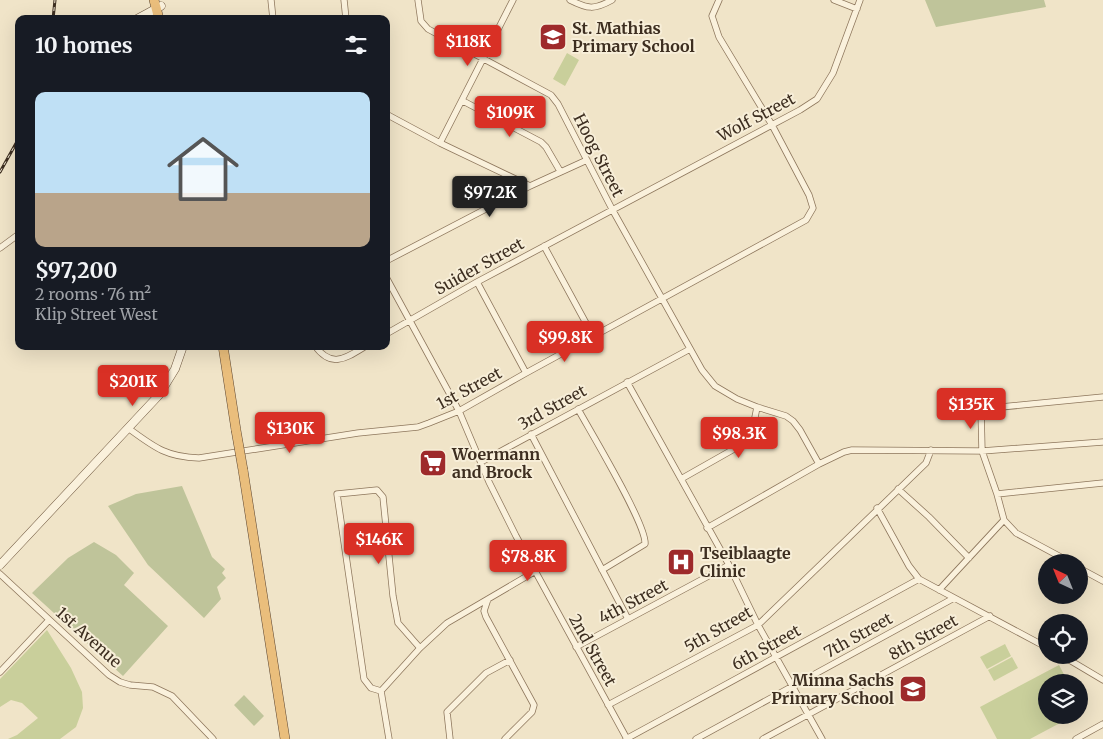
<!DOCTYPE html>
<html lang="en">
<head>
<meta charset="utf-8">
<style>
  body { margin:0; font-family:Merriweather,serif; background:#20242c; color:#f1f3f6; height:100vh; display:flex; flex-direction:column; font-size:19px; white-space:nowrap }
  * { box-sizing:border-box; margin:0 }
  p { font-size:16px; color:#9ea1a6 }
  .icon { flex:none; width:28px; height:28px; fill:none; stroke:currentColor; stroke-width:2; stroke-linecap:round; stroke-linejoin:round }
  .map { position:relative; flex:1; overflow:hidden }
  .sheet { position:absolute; left:15px; top:15px; width:375px; height:335px; display:flex; flex-direction:column; background:#171b24; border-radius:10px; box-shadow:0 5px 20px #0002 }
  .sheet>* { flex:none }
  .needle { width:32px; rotate:317deg }
  .fabs { position:absolute; left:1038px; top:554px; display:grid; gap:10px }
  .fabs a { display:grid; place-items:center; width:50px; height:50px; border-radius:50%; background:#171b24; box-shadow:0 5px 20px #0002; font-size:25px }
  .price { position:absolute; translate:-50% -42px; padding:0 11px; border-radius:5px; background:#d93025; color:#fff; font-size:16px; line-height:32px; filter:drop-shadow(0 1px 2px #0008) }
  .price::after { content:''; position:absolute; left:50%; top:30px; width:15px; height:11px; margin-left:-8px; background:inherit; clip-path:polygon(0 0,100% 0,50% 100%) }
  .price.on { background:#222; color:#fff }
  ul { padding:0; list-style:none }
  li { display:grid; align-content:center; gap:10px; height:265px; padding:0 20px }
  li+li { border-top:1px solid #363941 }
  li span { display:grid; place-items:center; height:155px; border-radius:10px; color:#555 }
  li>.icon { margin-inline-start:auto }
  span .icon { width:90px; height:90px; fill:#fffc; stroke-width:1 }
  li b { font-size:21px }
  h2 { display:flex; justify-content:space-between; align-items:center; height:60px; padding:0 20px; font-size:21px }
  .map>svg:first-child { display:block }
  .green { fill:#c9cf9b }
  .cemetery { fill:#bfc49a }
  .lines { fill:none; stroke-linecap:round; stroke-linejoin:round }
  .minor-casing { stroke:#8d765c; stroke-width:7 }
  .secondary-casing { stroke:#6f573f; stroke-width:9 }
  .trunk-casing { stroke:#5b4430; stroke-width:10 }
  .minor { stroke:#faf1dc; stroke-width:5.5 }
  .secondary { stroke:#faf1dc; stroke-width:8 }
  .trunk { stroke:#eabe7c; stroke-width:9 }
  .rail-casing { stroke:#3d2e20; stroke-width:3 }
  .rail { stroke:#f7eed8; stroke-width:1; stroke-dasharray:4; stroke-linecap:butt }
  .trunk-bridge-casing { stroke:#5b4430; stroke-width:10; stroke-linecap:butt }
  .trunk-bridge { stroke:#eabe7c; stroke-width:9 }
  .labels { text-anchor:middle; stroke-width:4; stroke-linejoin:round; paint-order:stroke }
  .poi-label { font-size:16px; font-weight:bold; fill:#3d2e20; stroke:#f7eed8; text-anchor:start }
  .street-label { font-size:16px; fill:#3d2e20; stroke:#f7eed8 }
</style>
</head>
<body>
<div class="map">
<svg width="1103" height="739" viewBox="0 0 1103 739">
  <rect width="100%" height="100%" fill="#f0e4c8"/>
  <path class="green" d="M567,53L579,60L565,86L553,79Z
    M47,630L71,668L82,692L83,708L76,727L60,739H8L17,735L38,718L22,703L11,700L0,707V679Z
    M1005,644L1011,656L987,669L980,657Z
    M1012,657L1018,668L994,681L988,670Z
    M1059,665L1068,682H1046V715H1075L1030,739H997L980,707Z"/>
  <path class="cemetery" d="M925,0H1044L1046,7L936,27Z
    M182,486L212,557L225,569L222,573L226,578L217,587L221,599L204,618L148,565L108,506L136,494Z
    M94,542L116,555L134,573L124,585L168,626L123,676L32,593L68,558Z
    M244,695L264,716L254,726L234,705Z"/>
  <g class="lines">
    <g class="minor-casing">
      <path id="minor" d="M271,0L273,19
        M344,0L346,19
        M418,0L421,21L428,29L551,95L558,104L612,209L702,370L715,386L737,399L757,407L786,416L793,421L800,430L819,464L844,452L852,450L982,451L1103,442
        M570,0C588,9 594,10 612,0
        M834,0L857,9
        M463,101L541,142L546,147L560,171
        M386,114L440,143L530,186
        M440,143L513,0
        M544,246L593,336
        M0,248L19,234
        M386,261L530,186L587,160
        M386,277L459,411L489,482L516,536L627,739
        M477,282L526,373
        M386,334L477,282L800,110L817,99L833,73L860,0
        M315,346C332,369 346,358 366,346
        M627,382L729,565L758,625L822,739
        M578,409C590,431 647,525 645,544L602,570
        M128,428C154,447 166,457 199,458L358,433L418,427L429,423L459,411L526,373L806,220L813,208L809,195L772,125L719,37L712,16L719,0
        M531,434L628,619
        M481,462L690,349
        M681,479L741,445C753,435 754,422 757,407
        M898,489L929,517L969,558
        M997,494L1103,483
        M877,508L909,566L919,579L1046,647
        M707,528L819,464
        M1070,562L1016,533L1004,520L997,494L982,451L981,409L1103,397
        M1079,568L1103,581
        M0,574L109,675L120,682L130,685L153,687L172,696L213,739
        M939,590L1004,520
        M488,599L484,611L486,617L534,705L532,712L505,739
        M576,647L729,565
        M1061,655L1103,680
        M0,672L49,620
        M381,691L371,688L364,679L337,494L377,490L383,497L393,596L398,623L420,648
        M381,691L420,648L447,623L534,572
        M381,691L389,739
        M608,705L758,625L926,463L931,450
        M450,739L447,712L486,673L510,660
        M626,739L919,579
        M696,739L954,598
        M763,739L990,616
        M1076,739L1103,724"/>
    </g>
    <g class="secondary-casing">
      <path id="secondary" d="M137,19L161,6
        M0,565L159,395L175,369L183,346"/>
    </g>
    <g class="trunk-casing">
      <path id="trunk" d="M154,0L159,19
        M223,346L236,430
        M243,470L285,739"/>
    </g>
    <use href="#minor" class="minor"/>
    <use href="#secondary" class="secondary"/>
    <use href="#trunk" class="trunk"/>
    <g class="rail-casing">
      <path id="rail" d="M53,19L55,0
        M0,172L19,138"/>
    </g>
    <use href="#rail" class="rail"/>
    <g class="trunk-bridge-casing">
      <path id="trunk-bridge" d="M236,430L243,470"/>
    </g>
    <use href="#trunk-bridge" class="trunk-bridge"/>
  </g>
  <defs>
    <g id="school-square" transform="scale(1.4375)"><rect x="-9" y="-9" width="18" height="18" rx="4" fill="#9e2a2b" stroke="#f7eed8"/><path d="M0-5L7-2L0 1L-7-2ZM-4 1L0 2.5L4 1V4Q0 6-4 4Z" fill="#fff"/></g>
    <g id="supermarket-square" transform="scale(1.4375)"><rect x="-9" y="-9" width="18" height="18" rx="4" fill="#9e2a2b" stroke="#f7eed8"/><path d="M-6-5.5h2.5l.6 2H6L4.5 2H-2.5L-4.4-4H-6ZM-1.5 3.2a1.3 1.3 0 1 0 .1 0ZM3 3.2a1.3 1.3 0 1 0 .1 0Z" fill="#fff"/></g>
    <g id="hospital-square" transform="scale(1.4375)"><rect x="-9" y="-9" width="18" height="18" rx="4" fill="#9e2a2b" stroke="#f7eed8"/><path d="M-5-5h3v3.5h4V-5h3V5h-3V1.5h-4V5h-3Z" fill="#fff"/></g>
  </defs>
  <g fill-rule="evenodd">
    <use href="#school-square" x="553" y="37"/>
    <use href="#supermarket-square" x="433" y="463"/>
    <use href="#hospital-square" x="681" y="562"/>
    <use href="#school-square" x="913" y="689"/>
  </g>
  <g class="labels">
    <g class="poi-label">
      <text x="572" y="34">St. Mathias<tspan x="572" dy="18">Primary School</tspan></text>
      <text x="452" y="460">Woermann<tspan x="452" dy="18">and Brock</tspan></text>
      <text x="700" y="559">Tseiblaagte<tspan x="700" dy="18">Clinic</tspan></text>
      <text x="894" y="686" text-anchor="end">Minna Sachs<tspan x="894" dy="18">Primary School</tspan></text>
    </g>
    <g class="street-label">
      <text transform="translate(756 117) rotate(-28)" y="6">Wolf Street</text>
      <text transform="translate(599 155) rotate(63)" y="6">Hoog Street</text>
      <text transform="translate(479 266) rotate(-29)" y="6">Suider Street</text>
      <text transform="translate(469 388) rotate(-28)" y="6">1st Street</text>
      <text transform="translate(552 407) rotate(-29)" y="6">3rd Street</text>
      <text transform="translate(633 601) rotate(-28)" y="6">4th Street</text>
      <text transform="translate(718 629) rotate(-30)" y="6">5th Street</text>
      <text transform="translate(858 635) rotate(-29)" y="6">7th Street</text>
      <text transform="translate(89 637) rotate(42)" y="6">1st Avenue</text>
      <text transform="translate(923 637) rotate(-29)" y="6">8th Street</text>
      <text transform="translate(766 647) rotate(-29)" y="6">6th Street</text>
      <text transform="translate(593 650) rotate(61)" y="6">2nd Street</text>
    </g>
  </g>
</svg>
<div class="fabs">
<a><svg class="needle" viewBox="-14 -14 28 28"><path d="M0-13l5 13h-10z" fill="#e53935"/><path d="M0 13l5-13h-10z" fill="#9ea1a6"/></svg></a>
<a><svg class="icon" aria-label="locate" viewBox="0 0 24 24"><circle cx="12" cy="12" r="6"/><path d="M12 2v4M12 18v4M2 12h4M18 12h4"/></svg></a>
<a><svg class="icon" aria-label="layers" viewBox="0 0 24 24"><path d="M12 4l9 5-9 5-9-5zM3 14l9 5 9-5"/></svg></a>
</div>
<b class="price" style="left:468px;top:67px">$118K</b>
<b class="price" style="left:510px;top:138px">$109K</b>
<b class="price on" style="left:490px;top:218px">$97.2K</b>
<b class="price" style="left:565px;top:363px">$99.8K</b>
<b class="price" style="left:133px;top:407px">$201K</b>
<b class="price" style="left:971px;top:430px">$135K</b>
<b class="price" style="left:290px;top:454px">$130K</b>
<b class="price" style="left:739px;top:459px">$98.3K</b>
<b class="price" style="left:379px;top:565px">$146K</b>
<b class="price" style="left:528px;top:582px">$78.8K</b>
<section class="sheet">
<h2>10 homes<svg class="icon" aria-label="filters" viewBox="0 0 24 24"><path d="M4 7h16M4 17h16"/><circle cx="9" cy="7" r="2"/><circle cx="15" cy="17" r="2"/></svg></h2>
<ul>
<li><span style="background:linear-gradient(#bfe0f5 65%,#b9a48a 0)"><svg class="icon" aria-label="home" viewBox="0 0 24 24"><path d="M3 11l9-7 9 7M6 9v11h12V9"/></svg></span><div><b>$97,200</b><p>2 rooms · 76 m²</p><p>Klip Street West</p></div></li>
</ul>
</section>
</div>
</body>
</html>
